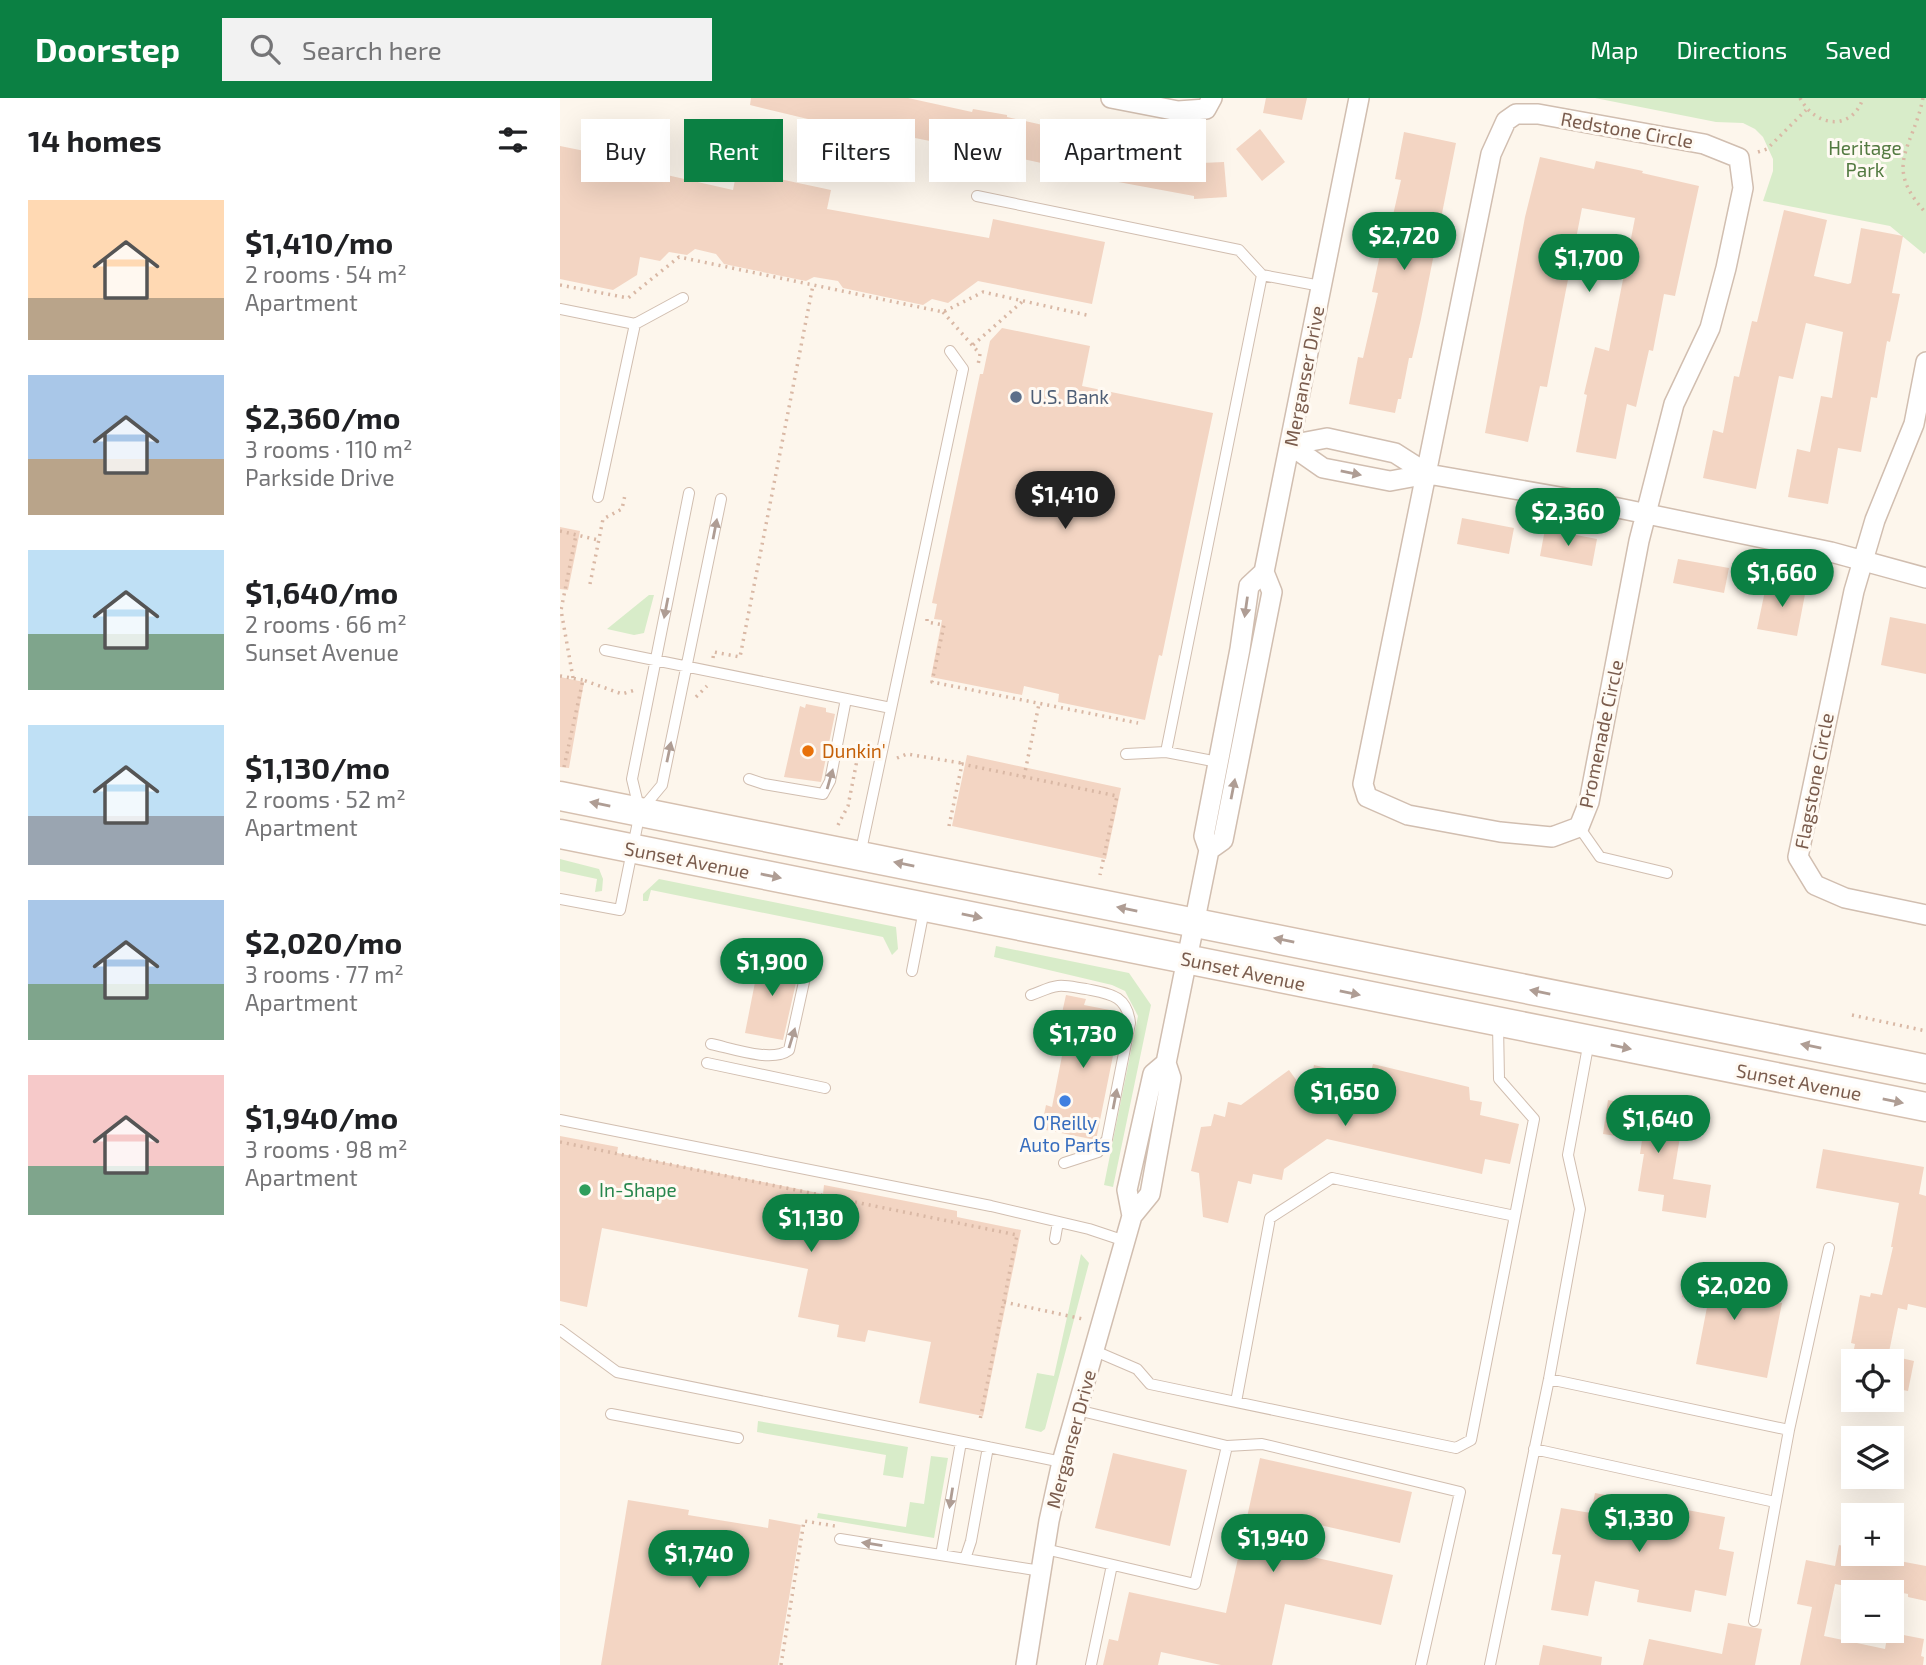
<!DOCTYPE html>
<html lang="en">
<head>
<meta charset="utf-8">
<style>
  body { margin:0; font-family:"Exo 2",sans-serif; background:#f2f2f2; color:#202124; height:100vh; display:flex; flex-direction:column; font-size:26px; white-space:nowrap }
  * { box-sizing:border-box; margin:0 }
  p { font-size:23px; color:#757577 }
  .icon { flex:none; width:38px; height:38px; fill:none; stroke:currentColor; stroke-width:2; stroke-linecap:round; stroke-linejoin:round }
  .map { position:relative; flex:1; overflow:hidden }
  .panel { display:flex; flex-direction:column; background:#fff; width:560px }
  .panel>* { flex:none }
  .banner { position:absolute; left:21px; top:21px; width:665px; height:63px; display:flex; gap:14px }
  .buttons { position:absolute; left:1281px; top:1251px; display:grid; gap:14px }
  .buttons a { display:grid; place-items:center; width:63px; height:63px; border-radius:0px; background:#fff; box-shadow:0 7px 28px #0002; font-size:35px }
  .price { position:absolute; translate:-50% -60px; padding:0 16px; border-radius:24px; background:#0b8043; color:#fff; font-size:23px; line-height:46px; filter:drop-shadow(0 2px 4px #0008) }
  .price::after { content:''; position:absolute; left:50%; top:42px; width:21px; height:16px; margin-left:-10px; background:inherit; clip-path:polygon(0 0,100% 0,50% 100%) }
  .price.selected { background:#222; color:#fff }
  ul { padding:0; list-style:none }
  li { display:flex; align-items:center; gap:21px; height:175px; padding:0 28px }
  li span { display:grid; place-items:center; flex:none; width:196px; height:140px; border-radius:0px; color:#555 }
  li>.icon { margin-inline-start:auto }
  span .icon { width:84px; height:84px; fill:#fffc; stroke-width:1 }
  li b { font-size:30px }
  h2 { display:flex; justify-content:space-between; align-items:center; height:84px; padding:0 28px; font-size:30px }
  .chip { padding:0 24px; border-radius:0px; background:#fff; box-shadow:0 7px 28px #0002; font-size:24px; line-height:63px }
  .chip.selected { background:#0b8043; color:#fff }
  header { display:flex; align-items:center; gap:42px; box-sizing:border-box; height:98px; padding:0 35px; background:#0b8043; color:#fff }
  header strong { font-size:33px }
  nav { display:flex; gap:38px; margin-inline-start:auto; font-size:24px }
  .search { width:490px; height:63px; background:#f2f2f2; display:flex; align-items:center; gap:18px; box-sizing:border-box; padding:0 24px; border-radius:0px; color:#757577; font-size:26px }
  main { display:flex; flex:1; min-height:0 }
  .map>svg:first-child { display:block }
  .green { fill:#d8ecc9 }
  .building { fill:#f3d5c3 }
  .lines { fill:none; stroke-linecap:round; stroke-linejoin:round }
  .service-casing { stroke:#d1beb0; stroke-width:12 }
  .minor-casing { stroke:#d1beb0; stroke-width:22 }
  .secondary-casing { stroke:#d6c0b0; stroke-width:31 }
  .path { stroke:#d9b8a5; stroke-width:3.5; stroke-dasharray:2 5; stroke-linecap:butt }
  .service { stroke:#fff; stroke-width:10 }
  .minor { stroke:#fff; stroke-width:19 }
  .secondary { stroke:#fff; stroke-width:28 }
  .oneway { fill:#af9d94 }
  .service-dot { fill:#5c6f8a; stroke:#fffaf3; stroke-width:2.5 }
  .food-dot { fill:#e8710a; stroke:#fffaf3; stroke-width:2.5 }
  .shop-dot { fill:#3f7fe0; stroke:#fffaf3; stroke-width:2.5 }
  .leisure-dot { fill:#2e9e5b; stroke:#fffaf3; stroke-width:2.5 }
  .labels { text-anchor:middle; stroke-width:6; stroke-linejoin:round; paint-order:stroke }
  .street-label { font-size:19px; fill:#7a5c4d; stroke:#fffaf3 }
  .park-label { font-size:19px; fill:#537a41; stroke:#fffaf3 }
  .service-label { font-size:19px; fill:#4e5e75; stroke:#fffaf3; text-anchor:start }
  .food-label { font-size:19px; fill:#c56008; stroke:#fffaf3; text-anchor:start }
  .shop-label { font-size:19px; fill:#366cbe; stroke:#fffaf3 }
  .leisure-label { font-size:19px; fill:#27864d; stroke:#fffaf3; text-anchor:start }
</style>
</head>
<body>
<header>
<strong>Doorstep</strong>
<div class="search"><svg class="icon" aria-label="search" viewBox="0 0 24 24"><circle cx="10" cy="10" r="6"/><path d="M15 15l6 6"/></svg>Search here</div>
<nav><a>Map</a><a>Directions</a><a>Saved</a></nav>
</header>
<main>
<section class="panel">
<h2>14 homes<svg class="icon" aria-label="filters" viewBox="0 0 24 24"><path d="M4 7h16M4 17h16"/><circle cx="9" cy="7" r="2"/><circle cx="15" cy="17" r="2"/></svg></h2>
<ul>
<li><span style="background:linear-gradient(#ffd9b3 70%,#b9a48a 0)"><svg class="icon" aria-label="home" viewBox="0 0 24 24"><path d="M3 11l9-7 9 7M6 9v11h12V9"/></svg></span><div><b>$1,410/mo</b><p>2 rooms · 54 m²</p><p>Apartment</p></div></li>
<li><span style="background:linear-gradient(#a9c7e8 60%,#b9a48a 0)"><svg class="icon" aria-label="home" viewBox="0 0 24 24"><path d="M3 11l9-7 9 7M6 9v11h12V9"/></svg></span><div><b>$2,360/mo</b><p>3 rooms · 110 m²</p><p>Parkside Drive</p></div></li>
<li><span style="background:linear-gradient(#bfe0f5 60%,#7fa58c 0)"><svg class="icon" aria-label="home" viewBox="0 0 24 24"><path d="M3 11l9-7 9 7M6 9v11h12V9"/></svg></span><div><b>$1,640/mo</b><p>2 rooms · 66 m²</p><p>Sunset Avenue</p></div></li>
<li><span style="background:linear-gradient(#bfe0f5 65%,#9aa5b1 0)"><svg class="icon" aria-label="home" viewBox="0 0 24 24"><path d="M3 11l9-7 9 7M6 9v11h12V9"/></svg></span><div><b>$1,130/mo</b><p>2 rooms · 52 m²</p><p>Apartment</p></div></li>
<li><span style="background:linear-gradient(#a9c7e8 60%,#7fa58c 0)"><svg class="icon" aria-label="home" viewBox="0 0 24 24"><path d="M3 11l9-7 9 7M6 9v11h12V9"/></svg></span><div><b>$2,020/mo</b><p>3 rooms · 77 m²</p><p>Apartment</p></div></li>
<li><span style="background:linear-gradient(#f6c9c9 65%,#7fa58c 0)"><svg class="icon" aria-label="home" viewBox="0 0 24 24"><path d="M3 11l9-7 9 7M6 9v11h12V9"/></svg></span><div><b>$1,940/mo</b><p>3 rooms · 98 m²</p><p>Apartment</p></div></li>
</ul>
</section>
<div class="map">
<svg width="1366" height="1567" viewBox="0 0 1366 1567">
  <rect width="100%" height="100%" fill="#fdf6ec"/>
  <path class="green" d="M1035,0H1366V154L1364,156L1330,128L1203,103L1213,73V61L1203,39L1195,31L1183,25L1156,24Z
    M89,497H94L84,535L74,537L47,531Z
    M0,761L39,771L43,781L42,793L35,794L37,781L0,773Z
    M99,781L336,829L338,851L332,857L323,839L91,792L88,803H83V796Z
    M436,848L569,875L591,907L553,1089L544,1087L578,918L565,893L552,887L434,859Z
    M521,1156L529,1165L485,1331L481,1334L465,1330L477,1275L494,1278Z
    M198,1323L348,1349L343,1380L323,1377L326,1357L197,1334Z
    M371,1358L388,1360L374,1440L257,1420L258,1415L346,1429L350,1404L364,1406Z"/>
  <path class="building" d="M191,0H348L412,14L413,11L447,17V19L523,36V39L588,51L589,48L620,54L618,66L664,64L667,99L634,101V98L542,81L544,72L512,65L509,78L485,73L486,66L440,56L439,61L424,58L423,65L403,61L405,50L355,40L354,42L312,34L311,36L277,28L190,7Z
    M706,0H747L742,22L703,15Z
    M700,31L725,64L702,83L676,51Z
    M844,34L896,45L861,221L852,260H849L841,301H838L835,315L789,306L798,259L803,260L818,195L812,194L822,147L826,148L841,82L835,81Z
    M0,48L99,68L98,75L173,92L177,72L271,92L267,111L429,140L433,121L545,144L532,206L418,183L388,205L372,201L363,207L283,190L278,183L254,179L246,183L164,166L156,156L135,151L127,157L109,154L100,163L80,159L77,177L53,192L0,181Z
    M980,59L1034,71L1036,63L1083,73L1082,75L1139,88L1115,198L1104,196L1093,253L1089,252L1076,309L1067,306L1056,361L1016,354L1027,297L1024,296L1035,249L1049,253L1075,120L1022,110L987,289L980,288L968,344L925,335L965,119Z
    M1224,112L1267,122L1254,178L1288,186L1291,185L1301,130L1343,138L1332,195L1340,196L1330,244L1327,243L1317,300L1311,299L1301,354L1278,350L1268,406L1228,399L1237,351L1250,354L1261,298L1272,300L1283,234L1246,225L1233,281L1219,278L1196,391L1143,380L1153,332L1163,335L1174,278L1179,279L1192,223L1197,224Z
    M442,230L530,248L522,288L653,315L602,558L599,557L585,622L498,604L499,596L464,588L462,597L371,579L382,522L374,521L377,506L372,505L420,276H423L430,243Z
    M902,420L954,430L949,456L897,446Z
    M0,429L20,433L8,492L0,491Z
    M985,431L1037,441L1032,468L980,458Z
    M1118,461L1169,470L1164,495L1113,485Z
    M1207,483L1246,491L1237,538L1197,531Z
    M1330,519L1366,526V576L1321,567Z
    M0,579L24,584L9,670L0,669Z
    M246,606L266,610V614L275,616L261,684L224,679L240,608L245,610Z
    M407,657L561,690L546,761L392,728Z
    M200,859L240,867L223,942L185,935Z
    M506,897L526,901L524,907L560,914L561,918L536,1042L481,1031L486,1007L492,1009L510,917L502,915Z
    M813,966L909,989L910,1002L922,1004L920,1017L959,1026L950,1066L925,1061L922,1076L767,1041L724,1071L722,1082L693,1076L691,1086L678,1083L668,1125L643,1119L639,1075L631,1073L641,1029L651,1028L654,1016L665,1019L668,1004L681,1007L729,972L748,998L754,967L809,980Z
    M1048,1002L1124,1015L1113,1081L1151,1087L1146,1120L1102,1113L1104,1097L1078,1093L1084,1056H1080L1082,1042L1043,1036Z
    M0,1038L58,1049L57,1055L263,1096L264,1087L397,1113V1119L461,1132L423,1318L359,1305L371,1244L308,1232L305,1244L277,1239L279,1227L238,1219L248,1171L42,1130L27,1209L0,1203Z
    M1263,1051L1364,1069L1359,1096L1366,1098V1210L1348,1206L1347,1212L1338,1210L1327,1264H1308L1309,1259L1299,1256V1252L1294,1251L1295,1246L1291,1245L1300,1197L1310,1199L1311,1195L1322,1197L1333,1149H1331L1339,1105L1256,1090Z
    M1145,1167L1198,1178L1194,1200L1222,1205L1207,1280L1136,1266L1148,1204L1122,1199L1127,1175L1143,1179Z
    M1332,1258L1354,1263L1348,1293L1332,1290Z
    M553,1355L627,1372L610,1448L535,1430Z
    M700,1360L852,1394L840,1445L733,1421L726,1453L833,1477L821,1527L725,1506L712,1567H661L601,1554L598,1567H543L549,1541L558,1543L569,1494L666,1515Z
    M1035,1395L1165,1419L1159,1451L1174,1454L1166,1498L1135,1492L1131,1514L1077,1504L1079,1492L1035,1483L1028,1518L991,1512L1001,1457L992,1456L1001,1410L1031,1415Z
    M68,1402L129,1412L128,1417L208,1430L209,1421L241,1427L218,1567H41Z
    M1279,1447L1293,1450V1456H1320L1335,1459L1334,1462L1366,1468V1503L1348,1499V1496L1304,1487L1303,1491L1275,1486L1264,1538L1325,1551L1328,1534L1364,1541L1361,1558L1364,1559L1363,1567H1240L1252,1509L1237,1506L1246,1462L1275,1468Z
    M1168,1525L1202,1531L1195,1567H1083L1089,1541L1162,1556Z
    M983,1547L1042,1559L1041,1567H979Z"/>
  <g class="lines">
    <g class="service-casing">
      <path id="service" d="M417,98L679,152L702,177L761,188
        M0,211L75,226
        M38,399L75,226L123,200
        M45,552L331,610
        M606,654L702,177
        M566,656L606,654L658,664
        M189,681L204,686L263,696L270,683L286,601
        M82,711L102,687L161,401
        M1019,729L1040,759L1107,775
        M300,757L403,271L390,253
        M0,801L60,812L80,714L72,681L129,395
        M352,873L364,812
        M471,897C480,894 489,889 498,888C507,887 517,890 526,891C550,896 567,897 570,925L547,1041L538,1054L504,1065
        M151,946C171,950 212,965 229,952L251,852
        M147,965L265,990
        M0,1022L431,1108L529,1131L565,1143
        M495,1141L498,1124
        M0,1232L57,1274L502,1364
        M535,1253L577,1271L590,1286L896,1350L911,1342L974,1021L939,981L938,927
        M989,1281L1229,1332
        M676,1304L710,1120L772,1080L955,1118
        M51,1316L178,1340
        M667,1348L702,1346L900,1394L861,1567
        M974,1351L1215,1404
        M280,1441L481,1473
        M485,1451L635,1486L667,1348L517,1312
        M381,1457L401,1344
        M405,1461L411,1443L428,1349
        M1194,1523L1229,1332L1269,1150
        M531,1567L552,1467
        M930,1567L989,1281L1020,1111L1008,1057L1029,943"/>
    </g>
    <g class="minor-casing">
      <path id="minor" d="M551,0L618,13L646,11L652,0
        M956,16H978L1144,46L1179,60L1183,90L1166,170L1150,230L1114,306L1079,443L1029,704L1019,729L992,739L940,734L848,717L807,699L803,686L931,56L946,23Z
        M1366,264L1354,326L1315,422L1294,493L1238,759L1255,787L1285,800L1366,817
        M730,347L763,370L830,383L868,376L1034,405L1271,454L1366,480
        M730,347L767,340L835,355L868,376
        M649,752L663,742L712,494L704,474L799,0
        M572,1118L567,1092L593,976L606,965
        M466,1567L489,1423L502,1364L572,1118L590,1096L611,980L606,965L649,752L644,738L680,551L689,488L704,474"/>
    </g>
    <g class="secondary-casing">
      <path id="secondary" d="M0,698L1366,971
        M0,736L1366,1009"/>
    </g>
    <path class="path" d="M1240,0C1255,29 1292,34 1303,0
      M1363,0C1353,51 1322,67 1366,115
      M1198,54L1207,51L1246,12
      M0,187L68,200L119,159L383,214L423,194L531,218
      M383,214L420,256L418,267
      M413,247L463,203
      M0,433L38,442
      M30,486L43,421L62,411L65,397
      M367,521V524L384,527L372,584L578,625
      M153,560L154,554L180,559L253,187
      M0,578L23,582
      M13,580L1,512L16,437
      M136,599L147,588
      M337,660L347,656L401,665
      M4,669L23,582L62,596L75,592
      M464,679L479,606
      M278,727L288,708L299,652L309,654
      M389,728L402,666L557,698L540,777
      M1292,917L1366,933
      M0,1044L457,1137L420,1322
      M444,1204L523,1221
      M221,1567L244,1423L275,1428"/>
    <use href="#service" class="service"/>
    <use href="#minor" class="minor"/>
    <use href="#secondary" class="secondary"/>
  </g>
  <defs><path id="oneway-solid" d="M-6-.8H1V-3.2L6.5 0L1 3.2V.8H-6Z" transform="scale(1.75)"/></defs>
  <g class="oneway">
    <use href="#oneway-solid" transform="translate(791 375) rotate(11)"/>
    <use href="#oneway-solid" transform="translate(155 431) rotate(-79)"/>
    <use href="#oneway-solid" transform="translate(686 509) rotate(98)"/>
    <use href="#oneway-solid" transform="translate(106 510) rotate(101)"/>
    <use href="#oneway-solid" transform="translate(109 654) rotate(-78)"/>
    <use href="#oneway-solid" transform="translate(270 681) rotate(-74)"/>
    <use href="#oneway-solid" transform="translate(673 691) rotate(-79)"/>
    <use href="#oneway-solid" transform="translate(40 706) rotate(-169)"/>
    <use href="#oneway-solid" transform="translate(344 766) rotate(-169)"/>
    <use href="#oneway-solid" transform="translate(211 778) rotate(11)"/>
    <use href="#oneway-solid" transform="translate(567 811) rotate(-169)"/>
    <use href="#oneway-solid" transform="translate(412 818) rotate(12)"/>
    <use href="#oneway-solid" transform="translate(724 842) rotate(-168)"/>
    <use href="#oneway-solid" transform="translate(980 894) rotate(-169)"/>
    <use href="#oneway-solid" transform="translate(790 895) rotate(12)"/>
    <use href="#oneway-solid" transform="translate(232 940) rotate(-73)"/>
    <use href="#oneway-solid" transform="translate(1251 948) rotate(-169)"/>
    <use href="#oneway-solid" transform="translate(1061 949) rotate(11)"/>
    <use href="#oneway-solid" transform="translate(555 1001) rotate(-79)"/>
    <use href="#oneway-solid" transform="translate(1333 1003) rotate(11)"/>
    <use href="#oneway-solid" transform="translate(391 1400) rotate(99)"/>
    <use href="#oneway-solid" transform="translate(312 1446) rotate(-171)"/>
  </g>
  <circle class="service-dot" cx="456" cy="299" r="7"/>
  <circle class="food-dot" cx="248" cy="653" r="7"/>
  <circle class="shop-dot" cx="505" cy="1003" r="7"/>
  <circle class="leisure-dot" cx="25" cy="1092" r="7"/>
  <g class="labels">
    <g class="street-label">
      <text transform="translate(1067 32) rotate(10)" y="7">Redstone Circle</text>
      <text transform="translate(744 278) rotate(-79)" y="7">Merganser Drive</text>
      <text transform="translate(1041 636) rotate(-78)" y="7">Promenade Circle</text>
      <text transform="translate(1254 683) rotate(-79)" y="7">Flagstone Circle</text>
      <text transform="translate(127 762) rotate(11)" y="7">Sunset Avenue</text>
      <text transform="translate(683 873) rotate(12)" y="7">Sunset Avenue</text>
      <text transform="translate(1239 984) rotate(11)" y="7">Sunset Avenue</text>
      <text transform="translate(511 1341) rotate(-75)" y="7">Merganser Drive</text>
    </g>
    <g class="park-label">
      <text x="1305" y="57">Heritage<tspan x="1305" dy="22">Park</tspan></text>
    </g>
    <g class="service-label">
      <text x="470" y="306">U.S. Bank</text>
    </g>
    <g class="food-label">
      <text x="262" y="660">Dunkin'</text>
    </g>
    <g class="shop-label">
      <text x="505" y="1032">O'Reilly<tspan x="505" dy="22">Auto Parts</tspan></text>
    </g>
    <g class="leisure-label">
      <text x="39" y="1099">In-Shape</text>
    </g>
  </g>
</svg>
<div class="buttons">
<a><svg class="icon" aria-label="locate" viewBox="0 0 24 24"><circle cx="12" cy="12" r="6"/><path d="M12 2v4M12 18v4M2 12h4M18 12h4"/></svg></a>
<a><svg class="icon" aria-label="layers" viewBox="0 0 24 24"><path d="M12 4l9 5-9 5-9-5zM3 14l9 5 9-5"/></svg></a>
<a>+</a>
<a>−</a>
</div>
<b class="price" style="left:844px;top:174px">$2,720</b>
<b class="price" style="left:1029px;top:196px">$1,700</b>
<b class="price selected" style="left:505px;top:433px">$1,410</b>
<b class="price" style="left:1008px;top:450px">$2,360</b>
<b class="price" style="left:1222px;top:511px">$1,660</b>
<b class="price" style="left:212px;top:900px">$1,900</b>
<b class="price" style="left:523px;top:972px">$1,730</b>
<b class="price" style="left:785px;top:1030px">$1,650</b>
<b class="price" style="left:1098px;top:1057px">$1,640</b>
<b class="price" style="left:251px;top:1156px">$1,130</b>
<b class="price" style="left:1174px;top:1224px">$2,020</b>
<b class="price" style="left:1079px;top:1456px">$1,330</b>
<b class="price" style="left:713px;top:1476px">$1,940</b>
<b class="price" style="left:139px;top:1492px">$1,740</b>
<div class="banner">
<a class="chip">Buy</a>
<a class="chip selected">Rent</a>
<a class="chip">Filters</a>
<a class="chip">New</a>
<a class="chip">Apartment</a>
</div>
</div>
</main>
</body>
</html>
